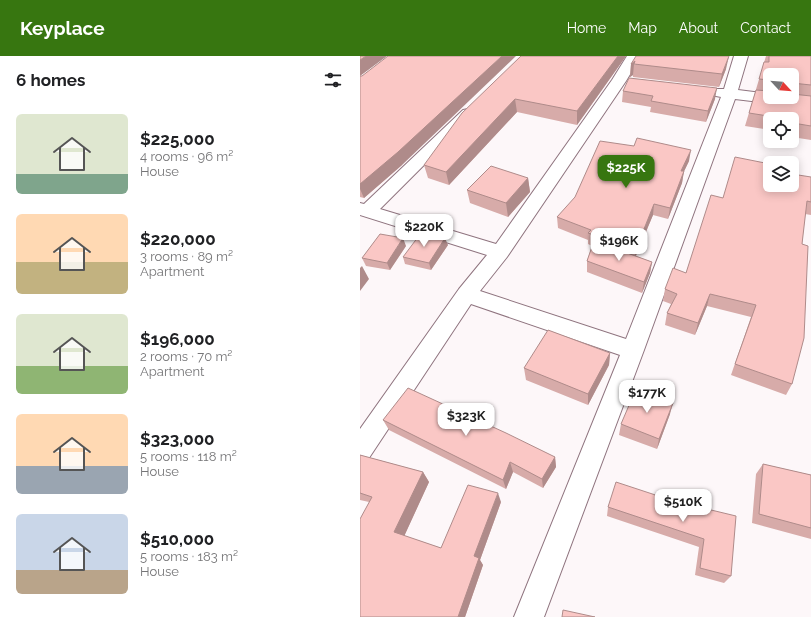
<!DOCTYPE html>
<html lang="en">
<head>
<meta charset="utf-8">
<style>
  body { margin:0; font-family:Raleway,sans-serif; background:#f6f6f6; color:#202124; height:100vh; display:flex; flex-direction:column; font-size:15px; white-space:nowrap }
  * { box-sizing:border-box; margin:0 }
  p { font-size:13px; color:#757577 }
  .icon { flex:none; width:22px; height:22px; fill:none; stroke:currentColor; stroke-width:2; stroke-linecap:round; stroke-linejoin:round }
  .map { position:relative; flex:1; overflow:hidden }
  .panel { display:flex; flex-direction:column; background:#fff; width:360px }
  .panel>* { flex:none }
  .needle { width:26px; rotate:116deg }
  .controls { position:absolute; left:403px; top:12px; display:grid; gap:8px }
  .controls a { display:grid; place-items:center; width:36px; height:36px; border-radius:6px; background:#fff; box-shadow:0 2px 10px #0003; font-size:20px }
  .price { position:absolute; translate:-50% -34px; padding:0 9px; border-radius:8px; background:#fff; color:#222; font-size:13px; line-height:26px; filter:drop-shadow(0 1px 2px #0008) }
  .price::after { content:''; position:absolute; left:50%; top:24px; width:12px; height:9px; margin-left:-6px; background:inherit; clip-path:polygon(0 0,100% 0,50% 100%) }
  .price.active { background:#377610; color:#fff }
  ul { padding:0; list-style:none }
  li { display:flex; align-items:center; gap:12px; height:100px; padding:0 16px }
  li span { display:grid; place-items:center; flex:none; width:112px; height:80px; border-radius:6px; color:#555 }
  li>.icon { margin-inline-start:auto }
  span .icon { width:48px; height:48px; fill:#fffc; stroke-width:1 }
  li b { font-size:17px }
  h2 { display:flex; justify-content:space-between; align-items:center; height:48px; padding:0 16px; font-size:17px }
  header { display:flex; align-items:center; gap:24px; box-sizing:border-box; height:56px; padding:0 20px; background:#377610; color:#fff }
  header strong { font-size:19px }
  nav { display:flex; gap:22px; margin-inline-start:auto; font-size:14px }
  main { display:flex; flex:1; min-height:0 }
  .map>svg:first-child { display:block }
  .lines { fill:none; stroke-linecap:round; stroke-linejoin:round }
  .street-casing { stroke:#8f747f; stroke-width:2 }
  .street { fill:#fff; fill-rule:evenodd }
  .wall { fill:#d7aba9; fill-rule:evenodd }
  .shaded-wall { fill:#af8b8a }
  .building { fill:#fac7c5; stroke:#af8b8a }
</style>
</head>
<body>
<header>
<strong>Keyplace</strong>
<nav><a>Home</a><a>Map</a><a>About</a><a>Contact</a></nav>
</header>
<main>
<section class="panel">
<h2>6 homes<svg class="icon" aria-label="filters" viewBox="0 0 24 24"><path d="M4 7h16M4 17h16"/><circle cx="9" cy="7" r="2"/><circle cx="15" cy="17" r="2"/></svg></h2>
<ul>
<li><span style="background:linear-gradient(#dfe7d0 75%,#7fa58c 0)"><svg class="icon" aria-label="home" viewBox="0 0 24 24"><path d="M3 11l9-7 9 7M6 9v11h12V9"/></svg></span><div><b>$225,000</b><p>4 rooms · 96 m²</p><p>House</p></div></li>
<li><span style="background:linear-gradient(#ffd9b3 60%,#c2b280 0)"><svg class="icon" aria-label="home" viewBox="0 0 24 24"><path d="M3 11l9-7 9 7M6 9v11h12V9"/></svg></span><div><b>$220,000</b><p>3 rooms · 89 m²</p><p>Apartment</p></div></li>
<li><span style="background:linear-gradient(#dfe7d0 65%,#8fb573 0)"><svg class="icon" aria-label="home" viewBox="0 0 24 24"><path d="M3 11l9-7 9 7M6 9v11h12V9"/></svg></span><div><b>$196,000</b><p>2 rooms · 70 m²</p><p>Apartment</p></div></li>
<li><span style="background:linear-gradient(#ffd9b3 65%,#9aa5b1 0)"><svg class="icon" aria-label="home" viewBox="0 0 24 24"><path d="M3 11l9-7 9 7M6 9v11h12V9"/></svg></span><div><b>$323,000</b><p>5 rooms · 118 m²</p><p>House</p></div></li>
<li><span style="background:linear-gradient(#c9d6e8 70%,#b9a48a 0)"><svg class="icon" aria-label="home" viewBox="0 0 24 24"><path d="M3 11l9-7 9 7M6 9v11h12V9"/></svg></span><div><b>$510,000</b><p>5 rooms · 183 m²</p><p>House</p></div></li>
</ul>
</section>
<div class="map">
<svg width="451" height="561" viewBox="0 0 451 561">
  <rect width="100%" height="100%" fill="#fdf7f9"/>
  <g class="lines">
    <g class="street-casing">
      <path id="street" d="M267,0H281L266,25L147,201L120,235L266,283L361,41L351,39L349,36L351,33H364L374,0H388L378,34L410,38V41H430L451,44V52L375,43L284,294L184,561H154L260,299L111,248L9,402L0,406V373L99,233L127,199L0,159V147L4,148L103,54L108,53L113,54L115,57L113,60L20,153L136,188L252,24Z"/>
    </g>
    <use href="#street" class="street"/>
  </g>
  <path class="wall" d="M161,0H266L217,69L157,56L89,129L68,122L64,109Z
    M406,0H451V84L432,81V63H410V74L385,70ZM410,19H432V41H410Z
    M271,8L366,13L359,31L273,21V19L270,21Z
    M0,20L42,109L4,142L0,141Z
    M263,35L355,43L346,66L290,56L291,51L262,46Z
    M274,90L329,105L324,115L322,127L308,163L293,159L276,200L292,206L290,217L282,237L227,216V205L232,190L228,188V184L198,172L197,161Z
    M451,121V159L445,158L442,188L432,328L426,339L371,319L391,261L347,250L335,279L305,269L307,257L311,248L303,245L305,233L326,217L363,142L410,129Z
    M168,122L170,136L148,161L110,147L107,134Z
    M88,189L71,214L45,208L43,201Z
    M46,190L30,214L6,210L2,202Z
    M250,297L249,309L228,349L166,324L164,312Z
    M310,358L297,393L259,379L261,368Z
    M23,364L195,401L196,411L183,432L153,416L146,433L29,374Z
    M0,399L63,416L69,426L44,480L81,492L141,446L120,504L123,509L105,561H0L9,446L0,444Z
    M403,408L451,419V483L392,467L396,418Z
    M248,451L346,456L347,453L371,520L364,527L335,519L339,491L247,460Z"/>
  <path class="shaded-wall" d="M6,0H27L0,20V4Z
    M142,0H156L42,109L4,142L0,133V128Z
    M258,0H266L217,69V55Z
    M369,0L366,13L359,31L362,18Z
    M275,5L274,8L273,19L270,21L271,8Z
    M357,32L355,43L346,66L348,55Z
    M155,43L157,56L89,129L86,116Z
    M331,94L329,105L319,126L321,115Z
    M324,115L322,127L308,163L310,152Z
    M168,122L170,136L148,161L146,147Z
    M294,148L293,159L274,204L276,193Z
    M43,182L46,190L30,214L27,207Z
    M85,182L88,189L71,214L69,207Z
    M292,206L290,217L282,237L284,226Z
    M2,210L9,223L0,235V212Z
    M350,238L347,250L335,279L338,267Z
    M250,297L249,309L228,349V338Z
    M313,347L310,358L297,393L299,383Z
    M195,401L196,411L183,432L182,423Z
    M150,406L153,416L146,433L143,424Z
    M63,416L69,426L42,485L34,476Z
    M138,437L141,446L120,504L123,509L105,561H98L114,500Z"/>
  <path class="building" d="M0,0H6L0,4Z
    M28,0H142L38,96L0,128V20H2Z
    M161,0H258L217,55L155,43L86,116L64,109L102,57Z
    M276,0H369L362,18L274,8L275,5L271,8Z
    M409,0H451V29L432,27V19H410V24L399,23L404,6H409Z
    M269,22L357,32L348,55L291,45L293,40L263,35Z
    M396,34L410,35V41H432V38L451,40V70L433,67L434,64H432V63H427L389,57Z
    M277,82L331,94L321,115H324L310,152L294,148L276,193L228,177L231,174L197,161L215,141L240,85L274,90Z
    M375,101L410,108V129H432V118L451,121V146L447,145L442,188L448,190L444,282L432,328L375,308L396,249L350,238L338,267L307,257L317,238L305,233L313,212L326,217L351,139L363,142Z
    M131,110L168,122L146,147L107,134Z
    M61,177L85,182L69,207L43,201Z
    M20,178L43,182L27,207L2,202Z
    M234,185L292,206L284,226L227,205Z
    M188,274L250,297L228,338L164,312Z
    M48,332L146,377L195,401L182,423L150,406L143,424L23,364Z
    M276,333L313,347L299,383L261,368Z
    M0,399L63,416L34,476L81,492L108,429L138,437L114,500L119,502L98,561H0V463L12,441L0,437Z
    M403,408L451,419V472L399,458Z
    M256,426L347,456V453L376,460L371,520L340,512L344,483L248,451Z
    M203,554L235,561H202Z"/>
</svg>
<div class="controls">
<a><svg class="needle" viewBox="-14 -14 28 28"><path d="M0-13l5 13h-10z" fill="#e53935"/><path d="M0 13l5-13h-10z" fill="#757577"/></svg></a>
<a><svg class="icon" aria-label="locate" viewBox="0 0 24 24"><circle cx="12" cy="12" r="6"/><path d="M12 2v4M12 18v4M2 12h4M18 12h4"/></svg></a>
<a><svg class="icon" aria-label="layers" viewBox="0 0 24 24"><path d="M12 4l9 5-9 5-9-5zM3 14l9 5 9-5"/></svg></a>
</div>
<b class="price active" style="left:266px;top:133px">$225K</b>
<b class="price" style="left:64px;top:192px">$220K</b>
<b class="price" style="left:259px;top:206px">$196K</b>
<b class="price" style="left:287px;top:358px">$177K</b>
<b class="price" style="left:106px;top:381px">$323K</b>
<b class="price" style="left:323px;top:467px">$510K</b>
</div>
</main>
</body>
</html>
